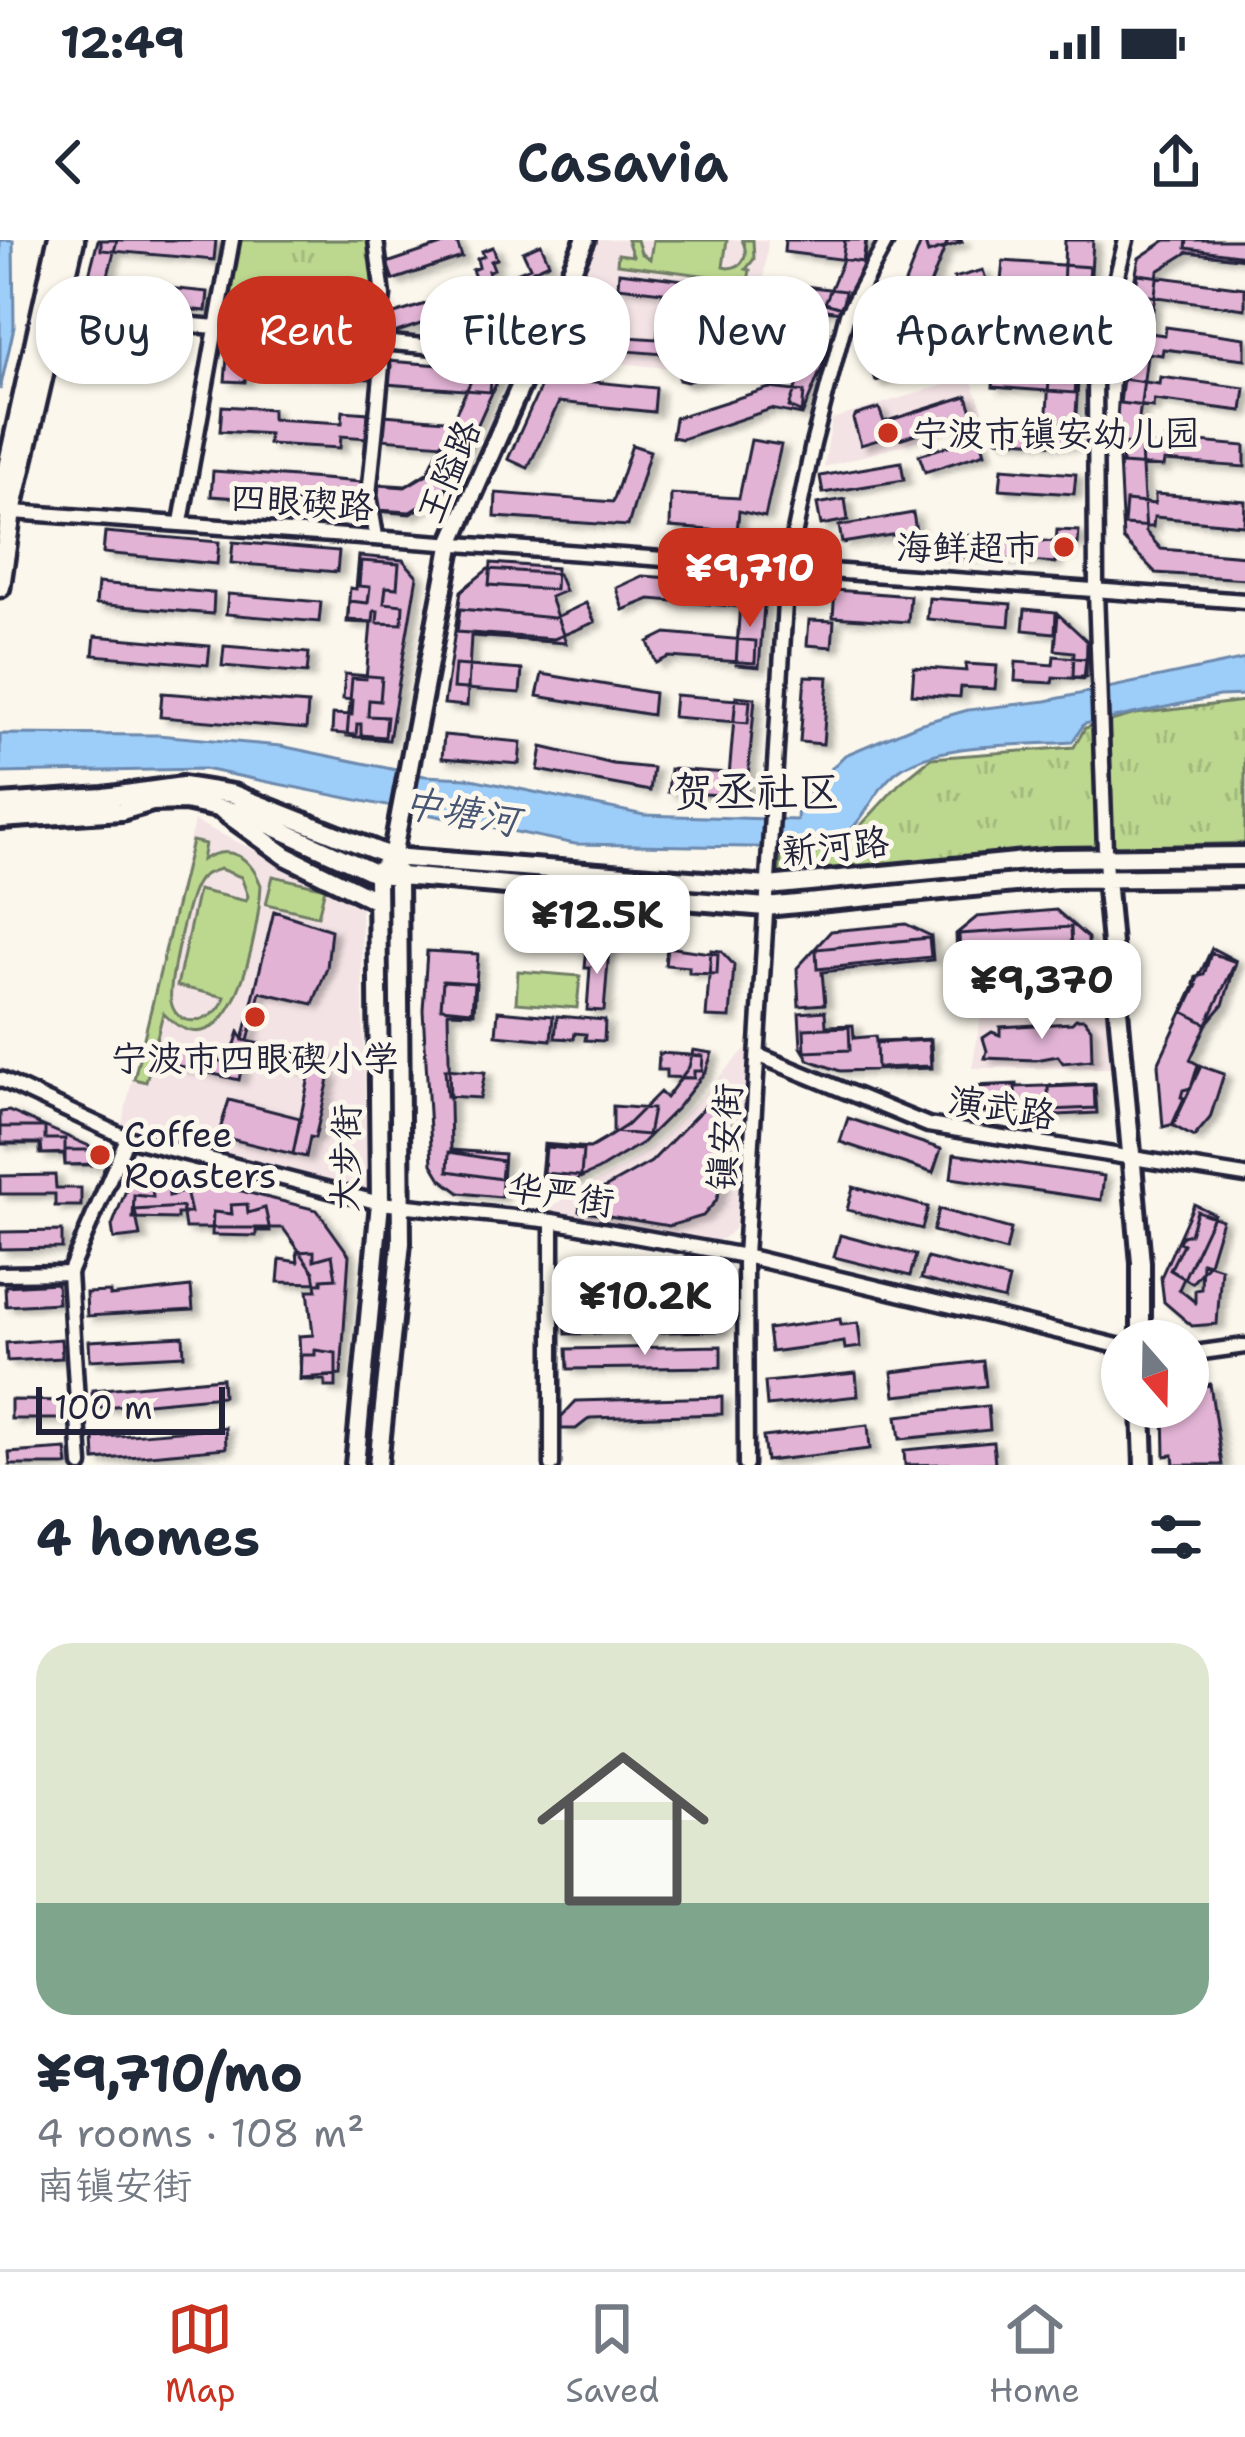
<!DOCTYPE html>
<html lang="en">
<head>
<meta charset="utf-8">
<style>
  body { margin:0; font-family:"Shantell Sans","LXGW WenKai TC",sans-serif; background:#f2f2f3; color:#1f2937; height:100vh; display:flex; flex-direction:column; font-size:45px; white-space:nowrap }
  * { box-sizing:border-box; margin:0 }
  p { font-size:39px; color:#747a83 }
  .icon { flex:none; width:66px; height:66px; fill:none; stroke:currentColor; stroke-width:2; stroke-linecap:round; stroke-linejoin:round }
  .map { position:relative; height:1225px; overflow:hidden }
  .drawer { display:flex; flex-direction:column; background:#fff; flex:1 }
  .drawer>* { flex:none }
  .top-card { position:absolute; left:36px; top:36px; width:1173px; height:108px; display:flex; gap:24px }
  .needle { width:78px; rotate:160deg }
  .tools { position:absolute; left:1101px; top:1080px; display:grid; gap:24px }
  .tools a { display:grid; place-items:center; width:108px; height:108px; border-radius:50%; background:#fff; box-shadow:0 3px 9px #0004; font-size:60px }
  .scale { position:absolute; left:36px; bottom:30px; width:189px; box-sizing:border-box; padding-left:12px; border:6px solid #22223b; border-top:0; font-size:33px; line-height:42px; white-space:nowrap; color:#22223b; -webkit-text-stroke:9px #fbf7ec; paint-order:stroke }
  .price { position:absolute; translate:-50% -102px; padding:0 27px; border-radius:24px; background:#fff; color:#222; font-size:39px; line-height:78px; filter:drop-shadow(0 3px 6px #0008) }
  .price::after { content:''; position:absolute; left:50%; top:72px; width:36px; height:27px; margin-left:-18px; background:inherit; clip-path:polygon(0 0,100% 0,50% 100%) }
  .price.active { background:#c8321e; color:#fff }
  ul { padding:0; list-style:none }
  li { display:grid; align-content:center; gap:24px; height:636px; padding:0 36px }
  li+li { border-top:3px solid #e0e1e3 }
  li span { display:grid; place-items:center; height:372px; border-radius:36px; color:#555 }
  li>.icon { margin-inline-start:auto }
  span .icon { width:216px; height:216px; fill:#fffc; stroke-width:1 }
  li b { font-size:51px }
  h2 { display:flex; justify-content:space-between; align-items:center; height:144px; padding:0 36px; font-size:51px }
  .pill { padding:0 42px; border-radius:48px; background:#fff; box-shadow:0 3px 9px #0004; font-size:42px; line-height:108px }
  .pill.active { background:#c8321e; color:#fff }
  .status { display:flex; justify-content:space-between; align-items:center; height:84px; padding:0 60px; background:#fff; direction:ltr }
  .status svg { height:33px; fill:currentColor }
  header { display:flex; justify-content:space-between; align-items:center; height:156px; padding:0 36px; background:#fff; font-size:54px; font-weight:600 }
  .tab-bar { display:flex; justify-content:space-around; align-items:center; height:168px; border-top:3px solid #e0e1e3; background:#fff; font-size:33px; color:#747a83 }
  .tab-bar a { display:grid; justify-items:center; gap:6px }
  .tab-bar .active { color:#c8321e }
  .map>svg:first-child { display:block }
  .built { fill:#f4e3e5 }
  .green { fill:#bcd88f; stroke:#6f7d65; stroke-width:3; fill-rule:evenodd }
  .park { fill:url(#park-tufts); stroke:#6f7d65; stroke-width:3 }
  .water { fill:#9dcdf9; stroke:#6c89ad; stroke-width:3 }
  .building { fill:#e2b3d5; stroke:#22223b; stroke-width:3; filter:url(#shadow) }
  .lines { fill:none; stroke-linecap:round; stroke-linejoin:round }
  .street-casing { stroke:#22223b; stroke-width:21 }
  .secondary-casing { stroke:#22223b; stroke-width:26 }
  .primary-casing { stroke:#22223b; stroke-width:27 }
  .street { stroke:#fbf7ec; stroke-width:12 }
  .secondary { stroke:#fbf7ec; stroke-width:16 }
  .primary { stroke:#fbf7ec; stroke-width:18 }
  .poi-dot { fill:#c8321e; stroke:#fbf7ec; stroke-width:4.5 }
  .labels { text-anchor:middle; stroke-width:10; stroke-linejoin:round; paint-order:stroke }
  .poi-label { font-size:36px; fill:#22223b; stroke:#fbf7ec; text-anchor:start }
  .street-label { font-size:36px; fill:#22223b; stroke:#fbf7ec }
  .water-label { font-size:39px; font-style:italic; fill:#475574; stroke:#fbf7ec }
  .quarter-label { font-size:42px; fill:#22223b; stroke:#fbf7ec }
</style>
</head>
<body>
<div class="status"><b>12:49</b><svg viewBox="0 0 49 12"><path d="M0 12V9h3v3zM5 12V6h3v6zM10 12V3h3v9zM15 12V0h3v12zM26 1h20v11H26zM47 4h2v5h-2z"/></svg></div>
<header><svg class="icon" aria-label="back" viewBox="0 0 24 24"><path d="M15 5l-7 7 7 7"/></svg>Casavia<svg class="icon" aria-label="share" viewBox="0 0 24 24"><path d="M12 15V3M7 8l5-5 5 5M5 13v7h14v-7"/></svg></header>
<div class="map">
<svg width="1245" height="1225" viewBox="0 0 1245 1225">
  <defs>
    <pattern id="park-tufts" width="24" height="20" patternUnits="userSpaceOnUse" patternTransform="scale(3)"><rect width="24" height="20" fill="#bcd88f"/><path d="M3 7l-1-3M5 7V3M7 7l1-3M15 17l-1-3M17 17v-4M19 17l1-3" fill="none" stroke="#a1b97c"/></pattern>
    <filter id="shadow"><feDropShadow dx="7" dy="4" stdDeviation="3" flood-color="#0004"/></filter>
  </defs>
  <rect width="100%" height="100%" fill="#fbf7ec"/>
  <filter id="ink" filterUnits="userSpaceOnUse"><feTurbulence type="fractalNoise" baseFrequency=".00833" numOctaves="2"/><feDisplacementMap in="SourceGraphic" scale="24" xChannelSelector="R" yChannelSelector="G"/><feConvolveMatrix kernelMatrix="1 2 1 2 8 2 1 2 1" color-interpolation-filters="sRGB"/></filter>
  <g filter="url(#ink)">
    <path class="built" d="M595,0H768L759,82L676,76L668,128L548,116Z
      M970,137L987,181L824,227L832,179Z
      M194,581L331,647L361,668L367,950L121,887Z
      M1106,739L1119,828H972L986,748Z
      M749,805L735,988L728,995L717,1002L703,1001L536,974L621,928L660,900Z"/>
    <path class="green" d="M627,0H637L641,13L650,19L653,0H727L723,27L728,28C745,27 749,14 742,0H753L754,19L746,29L750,30L748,41L617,24L618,14L633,16Z
      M192,601L205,604L202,620C230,603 250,617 261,645C259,688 233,845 163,773L146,842L134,839ZM220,629L241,637L248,656L246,661L198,650L177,746L225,757C218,781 178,793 171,762C168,744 187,658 197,643C202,634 211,632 220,629Z
      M273,636L325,648L318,676L266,664Z
      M518,731L580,736L577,768L516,763Z"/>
    <path class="park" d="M238,0H372L379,57L370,95L225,83Z
      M1245,461V603L1054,609L778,638L782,612L818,611L851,596L900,543L931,518L1074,507L1085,488L1136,474Z"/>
    <path class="water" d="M0,0H13L14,87L0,150Z
      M1245,419V455L1219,456L1084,484L1072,502C1022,506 940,501 899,530C876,546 868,576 846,594C837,601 823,604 812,608L575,604L204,529L0,533V494L158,495L281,506L425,536L467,538L644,575L797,580L798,562L845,515L919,484L968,470L1046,461Z"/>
    <path class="building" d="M98,0H117L103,55L85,50Z
      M101,0H216L214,20L101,10Z
      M456,0L462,17L393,40L387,23Z
      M785,0H866L863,22L784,12Z
      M845,0H867L864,22L845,69L825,63L842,22Z
      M922,0H948L896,130L874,122Z
      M924,0H961L962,2L928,13Z
      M1065,0H1093L1090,50L1063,48Z
      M1166,0H1245V19L1188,12L1158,31L1139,178L1146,292L1161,309L1245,316V339L1156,333L1123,299L1117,179L1122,103L1139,18Z
      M1187,0H1245V16L1186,8Z
      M541,4L549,23L533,30L540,45L523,53L530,66L513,74L519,88L501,96L492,78L510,70L504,56L520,48L514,34L530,27L523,12Z
      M493,7L497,19L491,21L494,29L488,31L490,37L477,42L472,30L479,27L477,19L484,16L482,11Z
      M1003,21L1090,27L1088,47L1001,41Z
      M983,30L989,49L955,59L956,65L901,80L895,61L956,44L954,38Z
      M619,32L741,47L737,80L668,71L663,114L565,106L567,93L657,99L663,52L618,47Z
      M1138,34L1245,48V69L1135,54Z
      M89,40L208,52L206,71L87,60Z
      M780,43L845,51L842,72L777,64Z
      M475,48L480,64L394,93L388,76Z
      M998,74L1080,81L1079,102L996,95Z
      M1053,76L1082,78L1074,206L1045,204Z
      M1166,87L1245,98V119L1163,109L1162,115L1124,110L1126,90L1165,95Z
      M805,88L827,92L822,127L803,173L789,167L804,123Z
      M978,90L984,110L876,141L870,122Z
      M766,94L825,102L822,124L767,117L687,142L679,140L680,121Z
      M228,106L370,116L369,139L246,130L245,142L225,141Z
      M388,121L492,129L490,152L386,144Z
      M995,126L1077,132L1075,153L993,147Z
      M477,128L499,137L447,253L410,274L375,271L377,244L406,246L428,232Z
      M545,137L656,148L654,172L559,162L528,228L508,219Z
      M1160,137L1245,148L1242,171L1154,160L1153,167L1120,163L1123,139L1159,144Z
      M769,148L804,152L802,175L771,169L682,199L672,197L675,178Z
      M967,156L973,175L900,199L898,194L861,205L853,179L856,175L879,168L884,182Z
      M222,166L272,169V179L342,183L343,171L368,173L367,198L341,196L340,208L268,204L269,194L220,191Z
      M384,175L470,182L468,206L381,199Z
      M998,178L1072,183L1071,204L997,199Z
      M980,196L985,213L925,232L919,215Z
      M1165,199L1245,206V227L1164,221L1163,227L1122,224L1124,203L1165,206Z
      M751,200L781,205L765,277L739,271L737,292L670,287L671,254L739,258Z
      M632,205L650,211L628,286L495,277L496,253L613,262Z
      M436,218L457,229L444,251L410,272L377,270L378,245L405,247L429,233Z
      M901,222L904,240L823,253L820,236Z
      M1002,228L1076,234L1074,254L1000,249Z
      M213,231L362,242L360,267L211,256Z
      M1155,254L1245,261L1244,285L1154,277L1153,287L1124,285L1126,261L1155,264Z
      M845,259L848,280L821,285L817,264Z
      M913,273L916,291L842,303L839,286Z
      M1057,290L1079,291L1078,304L1068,303L1067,314L1056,313L1055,323L937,314L939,293L1056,302Z
      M105,292L219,302L217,324L103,313Z
      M233,302L339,311L337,332L231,323Z
      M359,316L403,320L417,336L389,500L347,496L352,438L366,439L371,383L347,382L350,348L356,349Z
      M361,321L399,324L397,348L386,347L384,363L403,365L402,384L377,383L378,371H374L373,382L348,380L349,361L368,363L370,347L359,346Z
      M491,323L556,328L555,350L489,345Z
      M488,329L558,334L565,351L550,357L566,403L471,396L467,466L444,464L461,351Z
      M642,336L746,343L745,367L650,359L623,370L616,348Z
      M98,343L214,353L213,374L96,364Z
      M741,345L764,366L759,427L736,425Z
      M835,350L910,356L908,382L833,377Z
      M228,354L321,362L319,382L226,374Z
      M929,358L1011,364L1009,386L927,379Z
      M586,363L595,382L554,399L457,392L460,369L554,378Z
      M1025,369L1056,372L1055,393L1023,390Z
      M1058,374L1087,401L1086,437H1073L1074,412L1055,410Z
      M809,380L834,381L832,407L807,405Z
      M666,393L756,401L755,423L669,417L656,423L648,402Z
      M95,396L210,406L208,425L93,415Z
      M224,406L309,413L307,433L222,426Z
      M1054,416L1086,419L1084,439L1053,437L1052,443L1015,441L1016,422L1053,425Z
      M966,424L997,426L995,449L961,447L960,457L912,454L914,427L966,431Z
      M455,425L522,430L520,453L453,448Z
      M345,434L382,437L380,461L369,460L368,476L387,477L385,497L361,495V484H357L356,495L332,493L333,474L352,475L353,460L343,459Z
      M542,434L654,453L652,475L537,456Z
      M805,436L828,437L823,504L800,502Z
      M162,453L308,464L306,489L160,477Z
      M675,455L750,461L748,483L673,477Z
      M736,456L755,458L746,560L727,559Z
      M444,495L521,502L519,524L442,518Z
      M542,507L613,524L653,528L650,551L538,530Z
      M670,529L742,534L740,556L668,552Z
      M509,661L583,668L580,696L506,689Z
      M585,670L620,673L617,707L582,704Z
      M1056,670L1088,698L1089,725L1067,726L1066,710L957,717L956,694L977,677Z
      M274,671L331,690L327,728L313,764L260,752L248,801L243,800Z
      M906,684L931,696L933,720L822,732L825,764L799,766L797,728L831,691Z
      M1071,687L1072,708L960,715L959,694Z
      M929,698L931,717L817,729L816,709Z
      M587,707L609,709L604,771L587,770L590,728H585Z
      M667,707L718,714L717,734L689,733V727L665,725Z
      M1212,708L1236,721L1190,820L1201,826L1174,884L1163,887L1158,824Z
      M711,710L721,711L734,725L730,778L706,777Z
      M427,711L478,714L474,773L448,772L451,910L504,914L501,957L460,953L441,939L432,924L423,770Z
      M1211,713L1236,722L1223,765L1207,784L1184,772L1197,745L1194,744L1196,737L1204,735Z
      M443,741L474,743L472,771L441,768Z
      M498,771L553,776L551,800L496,795Z
      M825,771L826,786L853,785L854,798L875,796L876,801L931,799L932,828L840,831L809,820L801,807L799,773Z
      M557,776L605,780L604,801L585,800L586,794L575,793L574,799L555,798Z
      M1076,779H1084L1091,788L1092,820L1063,823L1058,816L1036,820L985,818L987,811L983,798L992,792L1000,795V787L1072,783Z
      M849,787L850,810L805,812L804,789Z
      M239,792L243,800L309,816L311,811L330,815L325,834L330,835L315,898L310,897L306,917L293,914L309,837L305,836L306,831L244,815L239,840L157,821L160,807L229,823Z
      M929,800L931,826L877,828L876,803Z
      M693,810L712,813L706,831L678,867L642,903L598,930L566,944L563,938L541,936L544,904L590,908L607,898L627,885L660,852L666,858L689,827Z
      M659,813L703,816L702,831H694V838L666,837V830H658Z
      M1198,825L1224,834L1210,878L1194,897L1172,885L1184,858L1181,857L1183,850L1191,848Z
      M445,829L485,832L480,858L447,856Z
      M1017,844V847L1095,844L1097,873L1018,877V871L976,873L974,846Z
      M1015,845L1016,869L977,871L976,847Z
      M1094,845L1095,868L1049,870L1048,847Z
      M720,851L726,858L721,946L716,961L703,976L669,986L579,971L581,961L651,922Z
      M229,860L300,878L293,914L218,896Z
      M613,866L653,869L648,895L613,892Z
      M9,871L96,909V925H65L64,914H40V904H0V872Z
      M848,878L941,909L933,933L840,902Z
      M1,887H45V899H65V910H95V924L65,925V913L42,914L41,903H1Z
      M546,907L583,910L581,936L544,933Z
      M449,912L503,921L501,939L448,931Z
      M954,914L1104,936L1101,960L951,938Z
      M166,932L317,970L349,1015L341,1135L301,1138L299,1096L313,1095L308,1050H317L314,1032L283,988H185L182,967L135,970L140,996L114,999L112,986L128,945Z
      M55,935L56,948H81V966H55V954H0V936Z
      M168,946L169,956L186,951L191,973L177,974V979L133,978L134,955L153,957L152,947Z
      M853,947L928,967L922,989L847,970Z
      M247,964L248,973L265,968L270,991H256V996L212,995L213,972L232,974L231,965Z
      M1194,964L1214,974L1179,1049L1195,1062V1050L1201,1049L1202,1022L1221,1028L1217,1084L1192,1086L1164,1062L1161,1037Z
      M939,969L1011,989L1006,1011L933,991Z
      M1197,971L1222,980L1209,1023L1192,1043L1170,1030L1183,1004L1179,1002L1182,996L1190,994Z
      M62,991V1008L0,1009V992Z
      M840,995L916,1015L910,1036L834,1017Z
      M314,1011V1020L332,1015L336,1038L322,1039V1043L278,1042L280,1019L298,1022L297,1012Z
      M927,1018L1009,1039L1004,1060L921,1039Z
      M720,1033V1055L565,1057V1035Z
      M57,1043L58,1063L6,1066L5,1046Z
      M191,1047L193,1070L87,1076L86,1053L110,1052V1056Z
      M720,1072V1091L566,1094L565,1075Z
      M840,1079L841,1085L858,1083L861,1107L845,1109L844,1102L771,1112L768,1089Z
      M183,1096L184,1115L90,1120L89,1101Z
      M61,1099L62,1118L7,1121L6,1103Z
      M721,1106V1127L568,1129L567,1109Z
      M315,1110L336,1113V1147H325V1140H300L301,1115H315Z
      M983,1121L986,1146L895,1156L892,1132Z
      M856,1133L858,1156L767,1166L765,1142Z
      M222,1138L223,1156L93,1168L92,1150Z
      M1210,1144L1222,1225H1174L1173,1215L1165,1216L1164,1168L1188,1167V1152Z
      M722,1157V1174L590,1178L576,1189H561V1177L576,1161Z
      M11,1160L68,1161V1179H11Z
      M988,1166L990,1190L900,1199L897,1176Z
      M868,1185L870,1209L766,1221L763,1197Z
      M225,1187L226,1208L95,1220L94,1198Z
      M993,1202L995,1223L905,1225L904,1210Z
      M66,1209L68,1225H10L9,1213Z"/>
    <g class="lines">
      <g class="street-casing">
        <path id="street" d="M51,72L534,116
          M0,271L1245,361
          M181,282L232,0
          M376,296L369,255L382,126L376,103L383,56L376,0
          M1106,638L1096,351L1095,122L1126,0
          M760,816L928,885L1245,936
          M0,839L127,898L380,963L552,981L745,1016L1122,1107
          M0,1034L69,1033
          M1188,1114L1245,1106
          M81,1225L69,1033L127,898
          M552,1225V981
          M746,1225L745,1016L787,330L813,204L847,74L887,0"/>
      </g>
      <g class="secondary-casing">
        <path id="secondary" d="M0,564L104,557L183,546L233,554L392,617L768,646L1056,618L1245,616
          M223,571L286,616L377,661
          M0,579L121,571L152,562L185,561L246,574L377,634L766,667L1057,639L1245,637
          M1106,638L1141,1023V1101
          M1142,1167L1144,1225
          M355,1225L380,963L377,634L383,627
          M378,1225L401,1003L398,636L392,617L452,301L585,0"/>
      </g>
      <g class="primary-casing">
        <path id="primary" d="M1,259L58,0
          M0,347L11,272L74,0"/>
      </g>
      <use href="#street" class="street"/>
      <use href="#secondary" class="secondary"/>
      <use href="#primary" class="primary"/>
    </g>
  </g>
  <g class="poi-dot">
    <circle cx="888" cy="193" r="12"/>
    <circle cx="1064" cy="307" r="12"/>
    <circle cx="255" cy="777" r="12"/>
    <circle cx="100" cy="915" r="12"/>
  </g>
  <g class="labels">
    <g class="poi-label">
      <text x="912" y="206">宁波市镇安幼儿园</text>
      <text x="1040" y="320" text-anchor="end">海鲜超市</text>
      <text x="255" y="831" text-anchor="middle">宁波市四眼碶小学</text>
      <text x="124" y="907">Coffee<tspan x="124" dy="41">Roasters</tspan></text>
    </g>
    <g class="street-label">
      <text transform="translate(448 231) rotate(-67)" y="13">王隘路</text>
      <text transform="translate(302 261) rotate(4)" y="13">四眼碶路</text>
      <text transform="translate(835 606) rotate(-6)" y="13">新河路</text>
      <text transform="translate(1002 867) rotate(9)" y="13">演武路</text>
      <text transform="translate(724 897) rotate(-86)" y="13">镇安街</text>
      <text transform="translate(345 918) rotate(-89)" y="13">大步街</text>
      <text transform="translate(561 954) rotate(9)" y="13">华严街</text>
    </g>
    <g class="water-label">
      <text transform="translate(461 571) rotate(10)" y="14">中塘河</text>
    </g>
    <g class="quarter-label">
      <text x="756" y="566">贺丞社区</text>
    </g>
  </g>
</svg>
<div class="tools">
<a><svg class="needle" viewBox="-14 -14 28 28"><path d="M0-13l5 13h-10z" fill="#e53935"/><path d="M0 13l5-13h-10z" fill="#747a83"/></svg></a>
</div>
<div class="scale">100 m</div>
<b class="price active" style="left:750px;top:390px">¥9,710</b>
<b class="price" style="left:597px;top:737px">¥12.5K</b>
<b class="price" style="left:1042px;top:802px">¥9,370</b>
<b class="price" style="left:645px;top:1118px">¥10.2K</b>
<div class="top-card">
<a class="pill">Buy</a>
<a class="pill active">Rent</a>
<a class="pill">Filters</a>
<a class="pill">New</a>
<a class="pill">Apartment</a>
</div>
</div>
<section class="drawer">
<h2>4 homes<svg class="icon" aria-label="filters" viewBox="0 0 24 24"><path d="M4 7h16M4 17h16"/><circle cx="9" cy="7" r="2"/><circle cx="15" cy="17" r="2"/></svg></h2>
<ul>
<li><span style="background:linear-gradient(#dfe7d0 70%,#7fa58c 0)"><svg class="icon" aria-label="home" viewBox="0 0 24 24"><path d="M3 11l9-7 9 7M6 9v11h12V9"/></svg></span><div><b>¥9,710/mo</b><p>4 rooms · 108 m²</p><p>南镇安街</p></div></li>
</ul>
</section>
<nav class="tab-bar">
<a class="active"><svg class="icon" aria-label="map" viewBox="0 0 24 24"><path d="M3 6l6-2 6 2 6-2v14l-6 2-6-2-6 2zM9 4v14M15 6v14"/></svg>Map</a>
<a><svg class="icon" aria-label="saved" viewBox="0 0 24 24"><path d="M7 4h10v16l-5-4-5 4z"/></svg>Saved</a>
<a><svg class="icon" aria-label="home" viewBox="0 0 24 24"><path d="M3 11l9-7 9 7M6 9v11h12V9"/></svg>Home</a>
</nav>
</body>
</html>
